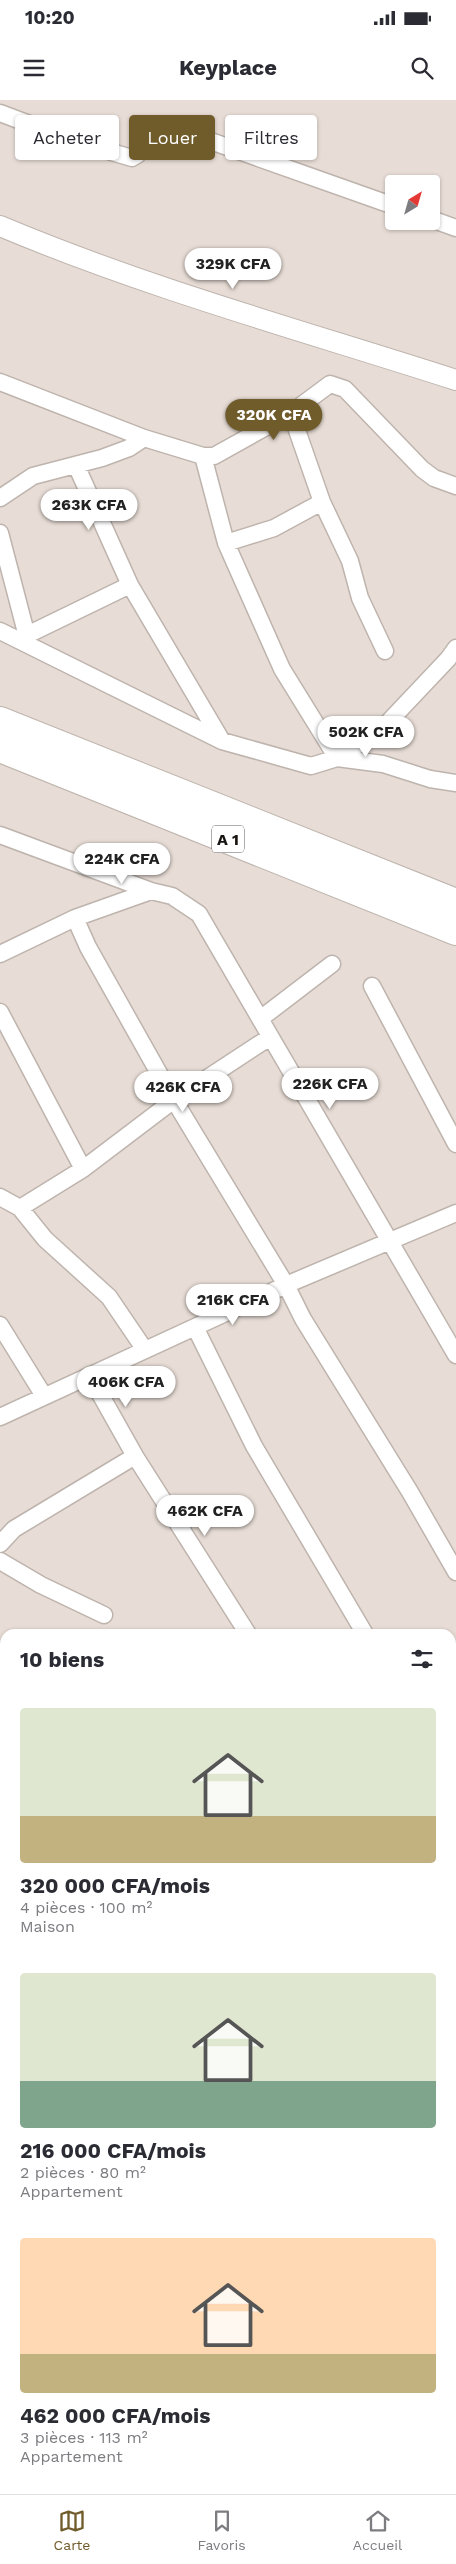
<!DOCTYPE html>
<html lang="fr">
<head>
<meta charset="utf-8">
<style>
  body { margin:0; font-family:"Work Sans",sans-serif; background:#f2f2f3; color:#2b2b33; height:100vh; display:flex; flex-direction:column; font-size:19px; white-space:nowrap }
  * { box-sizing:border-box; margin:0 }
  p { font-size:16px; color:#7c7c81 }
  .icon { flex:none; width:28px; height:28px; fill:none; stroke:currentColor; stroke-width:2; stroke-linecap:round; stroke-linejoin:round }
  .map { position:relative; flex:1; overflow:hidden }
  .panel { position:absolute; left:0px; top:1529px; width:456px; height:866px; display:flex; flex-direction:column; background:#fff; border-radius:15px 15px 0 0; box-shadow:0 1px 4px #0004 }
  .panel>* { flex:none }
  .hud { position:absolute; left:15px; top:15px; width:426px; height:45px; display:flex; gap:10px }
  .needle { width:32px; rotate:37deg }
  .fabs { position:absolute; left:385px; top:75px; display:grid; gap:10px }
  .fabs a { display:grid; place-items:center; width:55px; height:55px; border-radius:5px; background:#fff; box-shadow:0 1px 4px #0004; font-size:25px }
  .price { position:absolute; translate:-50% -42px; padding:0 11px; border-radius:18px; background:#fff; color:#222; font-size:16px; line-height:32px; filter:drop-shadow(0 1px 2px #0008) }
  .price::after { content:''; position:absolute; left:50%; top:30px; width:15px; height:11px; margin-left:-8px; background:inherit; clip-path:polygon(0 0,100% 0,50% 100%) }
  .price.current { background:#705b2a; color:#fff }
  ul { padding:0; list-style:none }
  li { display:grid; align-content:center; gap:10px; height:265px; padding:0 20px }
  li span { display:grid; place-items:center; height:155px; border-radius:5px; color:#555 }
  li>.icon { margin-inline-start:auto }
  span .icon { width:90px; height:90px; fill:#fffc; stroke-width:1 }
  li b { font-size:21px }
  h2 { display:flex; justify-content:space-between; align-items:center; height:60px; padding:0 20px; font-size:21px }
  .tag { padding:0 18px; border-radius:5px; background:#fff; box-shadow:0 1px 4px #0004; font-size:18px; line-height:45px }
  .tag.current { background:#705b2a; color:#fff }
  .status { display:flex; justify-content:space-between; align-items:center; height:35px; padding:0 25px; background:#fff; direction:ltr }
  .status svg { height:14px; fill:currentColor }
  header { display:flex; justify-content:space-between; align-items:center; height:65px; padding:0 20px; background:#fff; font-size:22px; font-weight:700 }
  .dock { display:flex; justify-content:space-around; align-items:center; height:70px; border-top:1px solid #e1e1e2; background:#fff; font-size:14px; color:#7c7c81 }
  .dock a { display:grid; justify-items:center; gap:2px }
  .dock .current { color:#705b2a }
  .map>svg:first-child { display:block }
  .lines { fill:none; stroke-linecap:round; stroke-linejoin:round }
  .minor-casing { stroke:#beb4ad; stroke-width:19 }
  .tertiary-casing { stroke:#beb4ad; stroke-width:22 }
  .motorway-casing { stroke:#beb4ad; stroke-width:30 }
  .minor { stroke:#fff; stroke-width:16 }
  .tertiary { stroke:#fff; stroke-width:20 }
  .motorway { stroke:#fff; stroke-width:28 }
  .labels { text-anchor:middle; stroke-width:5; stroke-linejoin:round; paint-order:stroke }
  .shield { fill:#fff; stroke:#5d5a58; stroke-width:1 }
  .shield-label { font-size:16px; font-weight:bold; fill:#171310 }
</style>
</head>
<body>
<div class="status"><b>10:20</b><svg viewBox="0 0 49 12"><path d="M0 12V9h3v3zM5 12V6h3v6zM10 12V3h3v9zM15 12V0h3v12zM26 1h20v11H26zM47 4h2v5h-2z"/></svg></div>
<header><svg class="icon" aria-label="menu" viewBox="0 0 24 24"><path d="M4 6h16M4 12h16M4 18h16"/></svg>Keyplace<svg class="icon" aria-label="search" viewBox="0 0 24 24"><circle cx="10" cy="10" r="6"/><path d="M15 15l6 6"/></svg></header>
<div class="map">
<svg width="456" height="2394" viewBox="0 0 456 2394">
  <rect width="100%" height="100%" fill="#e8ddd6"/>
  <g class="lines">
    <g class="minor-casing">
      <path id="minor" d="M0,13L77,42L132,58C147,52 155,25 171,27L394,106
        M431,119L456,128
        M0,282L144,338L203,356H214L291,313L330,284L345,289L422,369L434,378L456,386
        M291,313L322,402L350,461L360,498L385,551
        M203,356L226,443L282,569L337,658
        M76,365L130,485L222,641
        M0,398L33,376L102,358L129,348L144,338
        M0,433L29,544
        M226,443L274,428L322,402
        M0,531L222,641L311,666L337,658L379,632L448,559L456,548
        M27,535L130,485
        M337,658L383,664L430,679L456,683
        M0,735L151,791
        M75,818L88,847L174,1000L286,1185L303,1219L410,1392L456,1472
        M0,854L75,818L151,791L172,796L199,814L456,1255
        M372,886L456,1044
        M0,912L83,1069
        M260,919L332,864
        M0,1097L20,1108L45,1139L109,1197L145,1250
        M20,1108L83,1069L174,1000L270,937
        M0,1225L44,1296
        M195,1227L254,1346L365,1534
        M90,1276L135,1356L248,1534
        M0,1317L286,1185L456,1113
        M0,1444L14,1429L135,1356
        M0,1461L41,1485L104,1515
        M0,1569L5,1571
        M451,1645H456
        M0,1709L5,1688
        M0,1782L5,1783
        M451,1789L456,1792
        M0,1885L5,1887
        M451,1909L456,1902
        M0,2005L5,2008
        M451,2014L456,2007
        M0,2093L5,2088
        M451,2097L456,2101
        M0,2129L5,2132
        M451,2234L456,2225
        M0,2251L5,2255
        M0,2272L5,2267
        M451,2311L456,2314
        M0,2368L5,2372
        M26,2390L31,2394
        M165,2390L170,2394
        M311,2390L315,2394
        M229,2394L235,2390
        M345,2394L348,2390"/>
    </g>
    <g class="tertiary-casing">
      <path id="tertiary" d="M0,126C147,188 304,231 456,280"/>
    </g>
    <g class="motorway-casing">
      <path id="motorway" d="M0,621L456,803
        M0,648L456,831"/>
    </g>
    <use href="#minor" class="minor"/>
    <use href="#tertiary" class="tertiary"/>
    <use href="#motorway" class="motorway"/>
  </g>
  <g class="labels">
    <rect class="shield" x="212" y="725.5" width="32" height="27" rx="4"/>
    <g class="shield-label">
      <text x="228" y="745">A 1</text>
    </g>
  </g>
</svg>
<div class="fabs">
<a><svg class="needle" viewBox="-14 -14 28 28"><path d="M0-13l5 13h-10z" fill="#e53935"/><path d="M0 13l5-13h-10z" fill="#7c7c81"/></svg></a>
</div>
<b class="price" style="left:233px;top:190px">329K CFA</b>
<b class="price current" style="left:274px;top:341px">320K CFA</b>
<b class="price" style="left:89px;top:431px">263K CFA</b>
<b class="price" style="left:366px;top:658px">502K CFA</b>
<b class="price" style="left:122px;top:785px">224K CFA</b>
<b class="price" style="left:330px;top:1010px">226K CFA</b>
<b class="price" style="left:183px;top:1013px">426K CFA</b>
<b class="price" style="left:233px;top:1226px">216K CFA</b>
<b class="price" style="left:126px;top:1308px">406K CFA</b>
<b class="price" style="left:205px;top:1437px">462K CFA</b>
<div class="hud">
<a class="tag">Acheter</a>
<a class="tag current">Louer</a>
<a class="tag">Filtres</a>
</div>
<section class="panel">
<h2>10 biens<svg class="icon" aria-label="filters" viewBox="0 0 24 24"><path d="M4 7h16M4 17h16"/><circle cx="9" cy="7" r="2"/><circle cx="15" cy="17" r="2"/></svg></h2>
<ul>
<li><span style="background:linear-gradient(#dfe7d0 70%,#c2b280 0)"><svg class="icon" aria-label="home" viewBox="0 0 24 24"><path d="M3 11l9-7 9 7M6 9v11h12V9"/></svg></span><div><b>320 000 CFA/mois</b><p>4 pièces · 100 m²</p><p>Maison</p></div></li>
<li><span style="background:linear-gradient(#dfe7d0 70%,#7fa58c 0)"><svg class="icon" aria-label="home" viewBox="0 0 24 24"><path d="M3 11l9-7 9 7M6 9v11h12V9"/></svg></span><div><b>216 000 CFA/mois</b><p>2 pièces · 80 m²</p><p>Appartement</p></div></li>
<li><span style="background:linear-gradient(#ffd9b3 75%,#c2b280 0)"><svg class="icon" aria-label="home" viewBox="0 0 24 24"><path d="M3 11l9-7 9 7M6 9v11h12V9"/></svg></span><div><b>462 000 CFA/mois</b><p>3 pièces · 113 m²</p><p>Appartement</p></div></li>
</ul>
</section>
</div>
<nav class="dock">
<a class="current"><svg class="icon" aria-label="map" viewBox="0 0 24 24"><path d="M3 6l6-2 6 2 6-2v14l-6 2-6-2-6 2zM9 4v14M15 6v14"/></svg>Carte</a>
<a><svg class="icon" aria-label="saved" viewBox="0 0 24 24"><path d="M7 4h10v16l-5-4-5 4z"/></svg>Favoris</a>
<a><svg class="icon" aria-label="home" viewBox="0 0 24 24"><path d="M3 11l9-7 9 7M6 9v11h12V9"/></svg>Accueil</a>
</nav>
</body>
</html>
